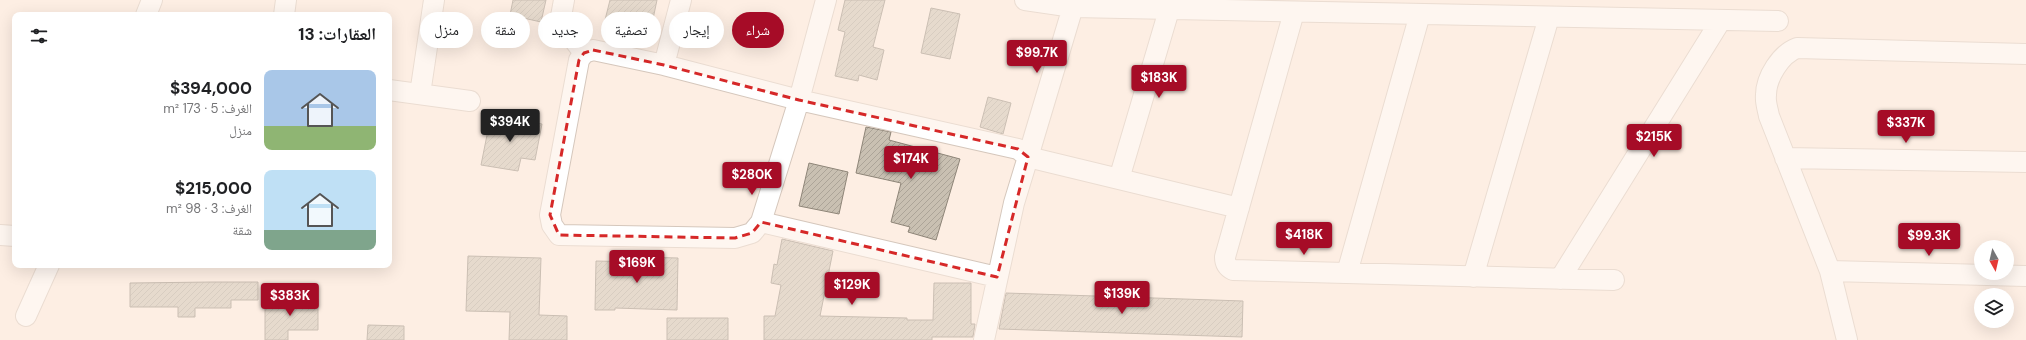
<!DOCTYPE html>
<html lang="ar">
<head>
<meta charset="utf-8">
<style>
  body { margin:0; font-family:"DM Sans","Noto Naskh Arabic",sans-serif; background:#f2f2f2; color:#202124; direction:rtl; height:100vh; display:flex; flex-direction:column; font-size:15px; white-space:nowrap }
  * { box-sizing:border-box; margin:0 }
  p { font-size:13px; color:#757577 }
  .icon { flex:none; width:22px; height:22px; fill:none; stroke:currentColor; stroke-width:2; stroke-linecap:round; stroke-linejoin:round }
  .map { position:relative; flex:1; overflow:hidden; direction:ltr }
  .panel { position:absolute; left:12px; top:12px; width:380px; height:256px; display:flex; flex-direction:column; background:#fff; border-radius:8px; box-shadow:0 4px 16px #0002; direction:rtl }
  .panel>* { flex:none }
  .guide { position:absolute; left:404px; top:12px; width:380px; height:36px; direction:rtl; display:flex; gap:8px }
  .needle { width:26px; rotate:172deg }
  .fabs { position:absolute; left:1974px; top:240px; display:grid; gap:8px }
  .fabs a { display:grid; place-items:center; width:40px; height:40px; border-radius:50%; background:#fff; box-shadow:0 4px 16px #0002; font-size:20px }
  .price { position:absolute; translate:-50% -34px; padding:0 9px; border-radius:4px; background:#a60c27; color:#fff; font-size:13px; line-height:26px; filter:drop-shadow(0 1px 2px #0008) }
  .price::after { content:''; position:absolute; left:50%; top:24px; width:12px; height:9px; margin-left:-6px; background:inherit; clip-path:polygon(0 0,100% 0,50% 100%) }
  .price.active { background:#222; color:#fff }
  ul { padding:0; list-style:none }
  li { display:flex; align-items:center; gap:12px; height:100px; padding:0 16px }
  li span { display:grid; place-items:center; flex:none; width:112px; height:80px; border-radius:8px; color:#555 }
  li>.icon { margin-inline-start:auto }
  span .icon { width:48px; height:48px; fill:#fffc; stroke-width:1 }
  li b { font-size:17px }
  h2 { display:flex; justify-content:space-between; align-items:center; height:48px; padding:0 16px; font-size:17px }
  .pill { padding:0 14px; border-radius:18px; background:#fff; box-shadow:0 4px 16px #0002; font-size:14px; line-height:36px }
  .pill.active { background:#a60c27; color:#fff }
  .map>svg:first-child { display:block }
  .building { fill:url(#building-hatch); stroke:#8e8578 }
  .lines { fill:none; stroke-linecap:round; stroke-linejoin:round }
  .minor-casing { stroke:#d5c7bc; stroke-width:22 }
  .minor { stroke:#fff; stroke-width:20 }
  .marked { fill:none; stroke:#d62828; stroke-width:3; stroke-dasharray:8 5; stroke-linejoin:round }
</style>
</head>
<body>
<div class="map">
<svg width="2026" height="340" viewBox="0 0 2026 340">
  <defs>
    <pattern id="building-hatch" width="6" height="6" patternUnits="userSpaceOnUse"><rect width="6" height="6" fill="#c9c0b2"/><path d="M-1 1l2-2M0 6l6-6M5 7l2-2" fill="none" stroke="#aca498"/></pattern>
  </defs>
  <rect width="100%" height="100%" fill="#fdeee3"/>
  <path class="building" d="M513,0H546L541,22L510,15Z
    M610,0H657L649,38L603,28Z
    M845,0H885L873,47L884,50L877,80L859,75L858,81L835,76L845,32L838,30Z
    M931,8L960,14L950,59L921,53Z
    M988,97L1011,103L1003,134L980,127Z
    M491,115L542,124L535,160L521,158L518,171L481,165Z
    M866,127L891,132L889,140L960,159L936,240L908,232L910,227L891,222L901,183L856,173Z
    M809,163L848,172L839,214L799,206Z
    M782,239L833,251L820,316L907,318V320H933L934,283H971V324H975L973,337H932V340H764V316H775L781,285L771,283L774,264L777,265Z
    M468,256L541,258L539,315L567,316V340H509L510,312L466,311Z
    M641,257L678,258L677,310L615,308V310H595L596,261L641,262Z
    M211,282H258V300H231V308H195V317H178V307H130V283Z
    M1006,293L1243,301L1242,337L999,329Z
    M265,299H318V330H288V340H265Z
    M667,318H728V340H667Z
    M368,325L404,326V340H367Z"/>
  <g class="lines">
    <g class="minor-casing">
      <path id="minor" d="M564,0L560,22L584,53
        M826,0L799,100L761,222L752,233L735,238L559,235L552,225L550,215L579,60L584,53L593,50L664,65L799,100L1018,149L1028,157L1014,203L984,340
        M1025,0L1073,7L1778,21
        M1075,0L1028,157L1239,208
        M1294,12L1225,257C1225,264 1227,267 1233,270L1614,280
        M146,15L152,0
        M284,15L286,0
        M664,65L681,0
        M389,90L470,101
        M420,94L434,0
        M1785,158L2026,162
        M1119,179L1169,10
        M761,222L997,277
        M0,235L15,236
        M1830,271L2026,276
        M1347,273L1420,14
        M1473,277L1549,17
        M1560,279L1721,20
        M26,316L49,265
        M1847,340L1830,271L1769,116C1768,110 1765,102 1766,95C1766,77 1781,54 1797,48L2026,54"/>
    </g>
    <use href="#minor" class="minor"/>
  </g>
  <path d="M0 0H2026V340H0ZM593,50L664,65L799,100L1018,149L1028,157L997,277L761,222L752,233L735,238L559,235L550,215L579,60L584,53Z" fill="#fdeee3" fill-opacity=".55" fill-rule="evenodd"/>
  <path class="marked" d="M593,50L664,65L799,100L1018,149L1028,157L997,277L761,222L752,233L735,238L559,235L550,215L579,60L584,53Z"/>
</svg>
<div class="fabs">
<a><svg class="needle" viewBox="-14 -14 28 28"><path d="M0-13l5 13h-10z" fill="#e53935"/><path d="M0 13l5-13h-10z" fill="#757577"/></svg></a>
<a><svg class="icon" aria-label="layers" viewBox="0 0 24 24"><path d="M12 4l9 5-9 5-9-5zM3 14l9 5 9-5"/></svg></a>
</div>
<b class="price" style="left:1037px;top:74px">$99.7K</b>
<b class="price" style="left:1159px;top:99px">$183K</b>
<b class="price active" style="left:510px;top:143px">$394K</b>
<b class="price" style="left:1906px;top:144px">$337K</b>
<b class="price" style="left:1654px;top:158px">$215K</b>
<b class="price" style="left:911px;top:180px">$174K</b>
<b class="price" style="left:752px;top:196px">$280K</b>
<b class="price" style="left:1304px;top:256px">$418K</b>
<b class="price" style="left:1929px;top:257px">$99.3K</b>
<b class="price" style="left:637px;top:284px">$169K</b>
<b class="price" style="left:852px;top:306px">$129K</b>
<b class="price" style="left:1122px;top:315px">$139K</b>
<b class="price" style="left:290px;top:317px">$383K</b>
<div class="guide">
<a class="pill active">شراء</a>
<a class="pill">إيجار</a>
<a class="pill">تصفية</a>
<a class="pill">جديد</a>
<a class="pill">شقة</a>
<a class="pill">منزل</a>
</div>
<section class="panel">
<h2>العقارات: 13<svg class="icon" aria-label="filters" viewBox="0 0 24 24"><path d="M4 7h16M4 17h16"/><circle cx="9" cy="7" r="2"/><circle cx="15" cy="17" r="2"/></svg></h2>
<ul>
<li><span style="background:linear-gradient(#a9c7e8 70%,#8fb573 0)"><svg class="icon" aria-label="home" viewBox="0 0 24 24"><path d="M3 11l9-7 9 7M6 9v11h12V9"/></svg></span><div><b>$394,000</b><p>الغرف: 5 · 173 m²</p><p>منزل</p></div></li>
<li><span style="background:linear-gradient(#bfe0f5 75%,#7fa58c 0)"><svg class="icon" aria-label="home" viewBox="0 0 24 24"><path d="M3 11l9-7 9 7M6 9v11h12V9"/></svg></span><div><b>$215,000</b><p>الغرف: 3 · 98 m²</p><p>شقة</p></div></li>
</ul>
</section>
</div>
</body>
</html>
